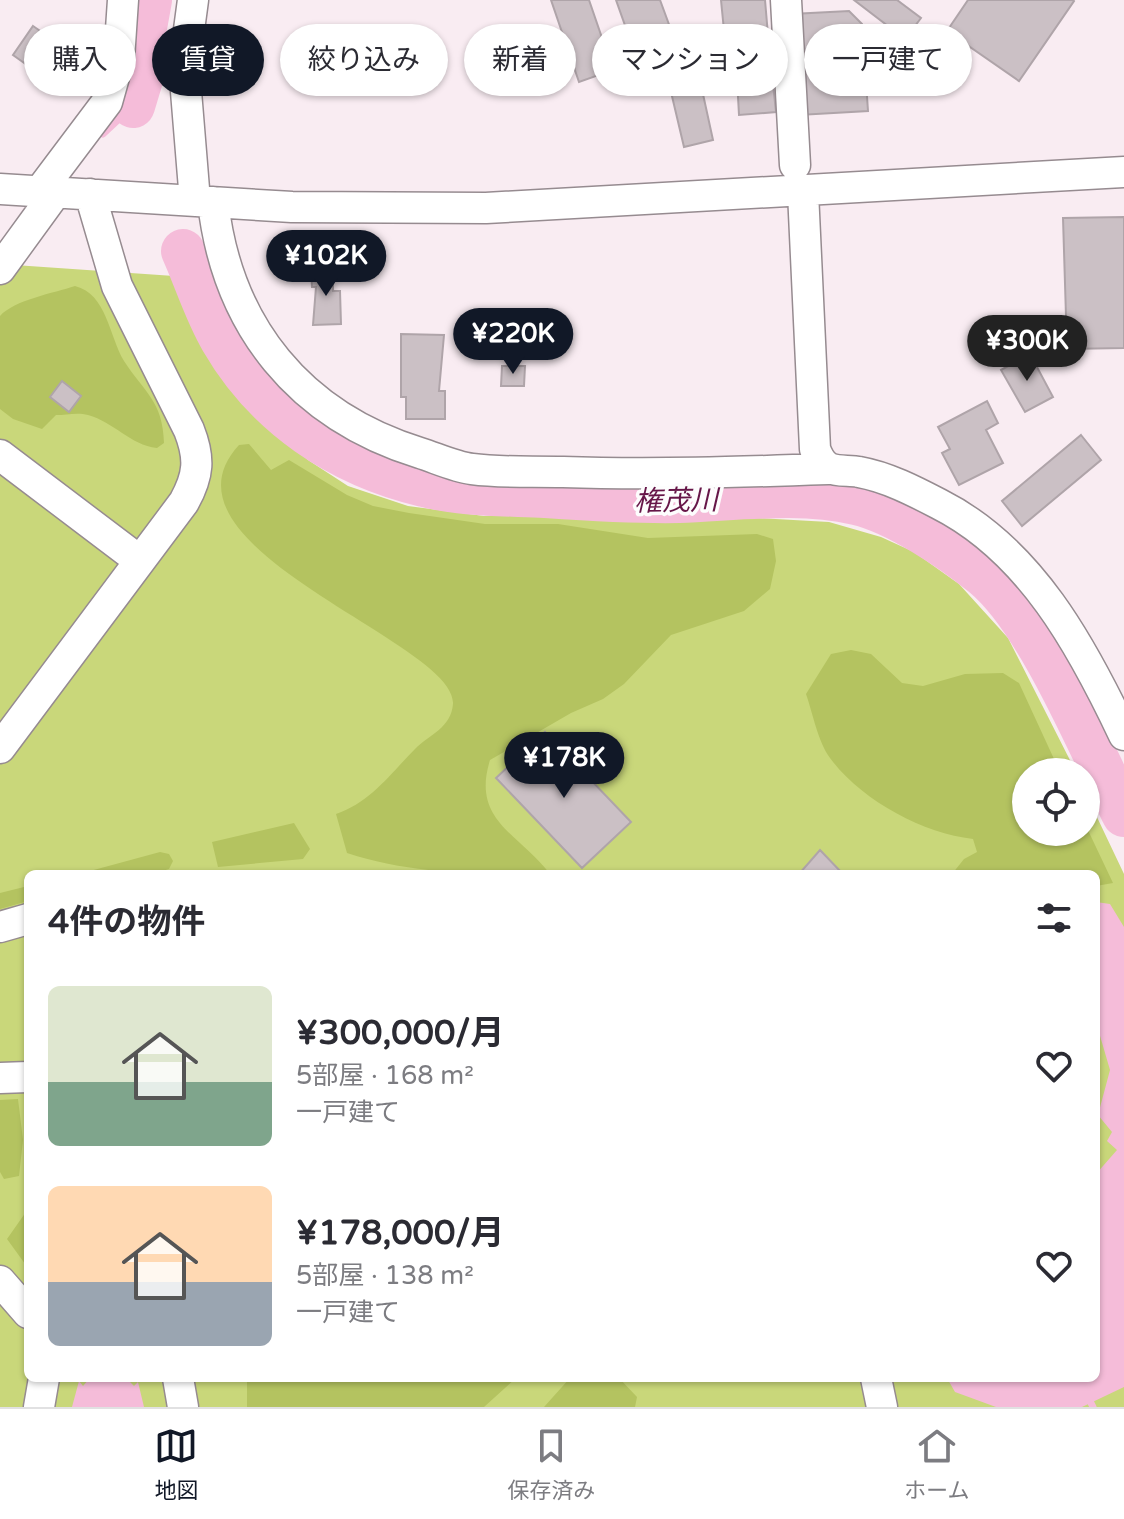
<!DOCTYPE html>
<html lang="ja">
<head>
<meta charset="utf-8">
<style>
  body { margin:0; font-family:"Varela Round","Noto Sans JP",sans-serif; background:#f7f7f7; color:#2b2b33; height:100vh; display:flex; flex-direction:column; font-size:30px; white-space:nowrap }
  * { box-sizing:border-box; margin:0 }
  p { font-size:26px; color:#7c7c81 }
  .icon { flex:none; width:44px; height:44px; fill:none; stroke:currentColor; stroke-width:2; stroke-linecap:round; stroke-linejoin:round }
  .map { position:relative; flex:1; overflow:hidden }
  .side { position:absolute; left:24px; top:870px; width:1076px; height:512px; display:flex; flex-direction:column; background:#fff; border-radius:12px; box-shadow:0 2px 6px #0004 }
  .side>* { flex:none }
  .guide { position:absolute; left:24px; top:24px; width:1076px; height:72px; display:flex; gap:16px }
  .fabs { position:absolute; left:1012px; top:758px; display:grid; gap:16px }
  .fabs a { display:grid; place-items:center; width:88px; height:88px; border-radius:50%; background:#fff; box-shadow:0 2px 6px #0004; font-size:40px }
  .price { position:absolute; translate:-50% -68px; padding:0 18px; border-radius:28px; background:#111827; color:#fff; font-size:26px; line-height:52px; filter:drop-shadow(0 2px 4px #0008) }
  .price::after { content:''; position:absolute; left:50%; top:48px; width:24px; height:18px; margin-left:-12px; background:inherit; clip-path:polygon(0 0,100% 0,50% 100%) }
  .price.on { background:#222; color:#fff }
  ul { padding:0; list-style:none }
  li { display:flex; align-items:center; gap:24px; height:200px; padding:0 24px }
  li span { display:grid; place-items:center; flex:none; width:224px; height:160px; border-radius:12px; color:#555 }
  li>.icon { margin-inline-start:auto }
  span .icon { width:96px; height:96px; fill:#fffc; stroke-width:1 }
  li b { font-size:34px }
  h2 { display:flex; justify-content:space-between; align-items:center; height:96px; padding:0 24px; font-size:34px }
  .tag { padding:0 28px; border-radius:36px; background:#fff; box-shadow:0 2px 6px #0004; font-size:28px; line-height:72px }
  .tag.on { background:#111827; color:#fff }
  .tabs { display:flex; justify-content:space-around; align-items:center; height:112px; border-top:2px solid #e1e1e2; background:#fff; font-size:22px; color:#7c7c81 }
  .tabs a { display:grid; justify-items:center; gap:4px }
  .tabs .on { color:#111827 }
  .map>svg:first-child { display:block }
  .green { fill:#c9d77a; fill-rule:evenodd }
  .forest { fill:#b4c360 }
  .water { fill:#f5bcd9 }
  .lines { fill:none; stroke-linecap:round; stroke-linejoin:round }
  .stream { stroke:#f5bcd9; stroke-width:7 }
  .river { stroke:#f5bcd9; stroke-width:44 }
  .building { fill:#cbc0c5; stroke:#afa4a9; stroke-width:2 }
  .minor-casing { stroke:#968b90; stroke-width:33 }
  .minor { stroke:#fff; stroke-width:30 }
  .labels { text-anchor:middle; stroke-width:7; stroke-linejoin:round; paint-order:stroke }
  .water-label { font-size:28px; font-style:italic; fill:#661648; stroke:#fdfdfd }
</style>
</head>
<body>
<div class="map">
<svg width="1124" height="1407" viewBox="0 0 1124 1407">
  <rect width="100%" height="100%" fill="#f9ecf2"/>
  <path class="green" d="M0,264L174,276L210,354L241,394L308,460L348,486L408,506L484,516L627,511L829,522L881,537L914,552L959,584L1008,638L1076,772H1026V832H1086V794L1124,874V1407H0ZM28,874H1096V1378H28Z"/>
  <path class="forest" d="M75,286C107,294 109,336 124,361C144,392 163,401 164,443L157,448C130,445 114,422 88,415C78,412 66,415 56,415L42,429L13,419L0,409V316C14,300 54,293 75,286Z
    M249,444L271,470L289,460L347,495L373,506L409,513L485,524H558L648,538L757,534L773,539L776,561L770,589L744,611L671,635L624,684L603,699L571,713L490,760C471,821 519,833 550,874C480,874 415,875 347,853L336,814C371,802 390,774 415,749C430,734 451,728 453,704C457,642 144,548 239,445Z
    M851,650L871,654L902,683L923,686L965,674L1003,673L1019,683L1060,772H1026V832H1086V826L1113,883L1096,886V874H952L964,859L977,852L973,839C922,833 861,800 830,758C818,742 813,714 806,694L831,654Z
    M294,823L310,849L303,859L218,867L212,842Z
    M160,852L169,854L173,861L169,869L153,874H79Z
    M28,886V901L0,909V893Z
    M18,1099L23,1140L19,1176L4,1179L0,1172V1100Z
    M28,1209V1268L7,1239Z
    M247,1378H516L484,1407H247Z
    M570,1378H619L637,1397L635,1407H544Z"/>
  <path class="water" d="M1096,902L1110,904L1124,927V1387L1082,1407H996L955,1392L947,1378H1096V1174L1117,1150L1107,1141L1112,1132L1098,1115L1110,1070L1096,1022Z
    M90,1378H126L134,1386L138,1382L144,1407H72L79,1381L83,1386Z"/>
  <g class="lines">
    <path class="stream" d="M103,134L133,106
      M1091,1403L1093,1407"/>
    <path class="river" d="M133,106L146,63L144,33L150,0
      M183,251C196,280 206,313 222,340C266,416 339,465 424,485C462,495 506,494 545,496C590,499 635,502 679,501C736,499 800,490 856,503C896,512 951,549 983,575C1039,621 1090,748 1124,815"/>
  </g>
  <path class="building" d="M551,0H589L613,70L579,82Z
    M616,0H660L689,79L649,93Z
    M721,0H765L769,47L726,51Z
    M854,0H897L921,18L905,39Z
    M968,0H1073L1074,1L1019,81L947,31Z
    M849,11L862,24L868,111L799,115L792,14Z
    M33,26L78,57L58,87L13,55Z
    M770,57L776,112L739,115L736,60Z
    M701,85L713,140L684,147L671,92Z
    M1124,217V348L1067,349L1063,218Z
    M333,268V291H340L341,324L313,325L316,287H312L311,269Z
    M401,334L444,335L439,391H445V419H406V397H401Z
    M1030,354L1053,397L1025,412L1001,370Z
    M502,366H525L524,386H501Z
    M62,381L81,396L69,412L50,397Z
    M987,401L998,423L986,430L1003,463L959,485L942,453L950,449L938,427Z
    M1081,435L1101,460L1022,526L1002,501Z
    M545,732L631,822L582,868L496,778Z
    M820,850L843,874H799Z"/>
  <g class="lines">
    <g class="minor-casing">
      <path id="minor" d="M193,0L184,67L195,201
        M786,0L795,165
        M0,189L292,207L486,208L1124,172
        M40,191L107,102L119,59L123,0
        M803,192L815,449C818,457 821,464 829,468C838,472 850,470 859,472C887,477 914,491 939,504C1030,550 1082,646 1124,735
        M213,202C227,327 300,416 420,453C436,458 455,467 472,469C502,473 533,471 563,472C653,475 741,472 831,469
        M0,269L56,192
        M0,455L140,561
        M0,748L184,502C199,475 200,458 189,430L117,286L90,194
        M0,927L28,919
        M0,1078L28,1077
        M0,1281L28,1313
        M178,1378L183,1407
        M876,1378L882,1407
        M39,1407L44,1378"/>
    </g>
    <use href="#minor" class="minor"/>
  </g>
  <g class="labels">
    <g class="water-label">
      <text transform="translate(676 500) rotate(-1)" y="10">権茂川</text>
    </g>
  </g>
</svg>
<div class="fabs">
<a><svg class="icon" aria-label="locate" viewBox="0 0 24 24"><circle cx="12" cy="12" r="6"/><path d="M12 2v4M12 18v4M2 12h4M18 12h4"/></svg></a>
</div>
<b class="price" style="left:326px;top:298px">¥102K</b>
<b class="price" style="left:513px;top:376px">¥220K</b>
<b class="price on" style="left:1027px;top:383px">¥300K</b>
<b class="price" style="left:564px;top:800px">¥178K</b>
<div class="guide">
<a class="tag">購入</a>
<a class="tag on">賃貸</a>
<a class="tag">絞り込み</a>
<a class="tag">新着</a>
<a class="tag">マンション</a>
<a class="tag">一戸建て</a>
</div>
<section class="side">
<h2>4件の物件<svg class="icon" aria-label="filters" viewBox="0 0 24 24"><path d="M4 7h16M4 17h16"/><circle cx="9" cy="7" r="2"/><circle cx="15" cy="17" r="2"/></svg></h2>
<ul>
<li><span style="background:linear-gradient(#dfe7d0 60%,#7fa58c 0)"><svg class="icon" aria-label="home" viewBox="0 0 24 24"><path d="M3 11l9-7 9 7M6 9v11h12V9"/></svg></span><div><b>¥300,000/月</b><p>5部屋 · 168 m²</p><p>一戸建て</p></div><svg class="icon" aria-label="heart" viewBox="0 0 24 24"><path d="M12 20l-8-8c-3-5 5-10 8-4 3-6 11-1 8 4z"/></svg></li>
<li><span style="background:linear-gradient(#ffd9b3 60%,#9aa5b1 0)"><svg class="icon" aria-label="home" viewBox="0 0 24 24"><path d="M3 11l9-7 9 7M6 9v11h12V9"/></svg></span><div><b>¥178,000/月</b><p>5部屋 · 138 m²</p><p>一戸建て</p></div><svg class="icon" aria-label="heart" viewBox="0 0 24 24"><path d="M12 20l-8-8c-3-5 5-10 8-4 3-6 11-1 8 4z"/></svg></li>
</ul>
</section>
</div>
<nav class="tabs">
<a class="on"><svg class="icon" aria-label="map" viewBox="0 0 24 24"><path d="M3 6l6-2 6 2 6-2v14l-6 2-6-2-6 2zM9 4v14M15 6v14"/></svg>地図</a>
<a><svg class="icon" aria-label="saved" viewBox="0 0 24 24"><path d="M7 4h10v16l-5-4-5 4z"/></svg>保存済み</a>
<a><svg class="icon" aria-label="home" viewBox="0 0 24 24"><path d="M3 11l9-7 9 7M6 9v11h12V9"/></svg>ホーム</a>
</nav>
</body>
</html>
